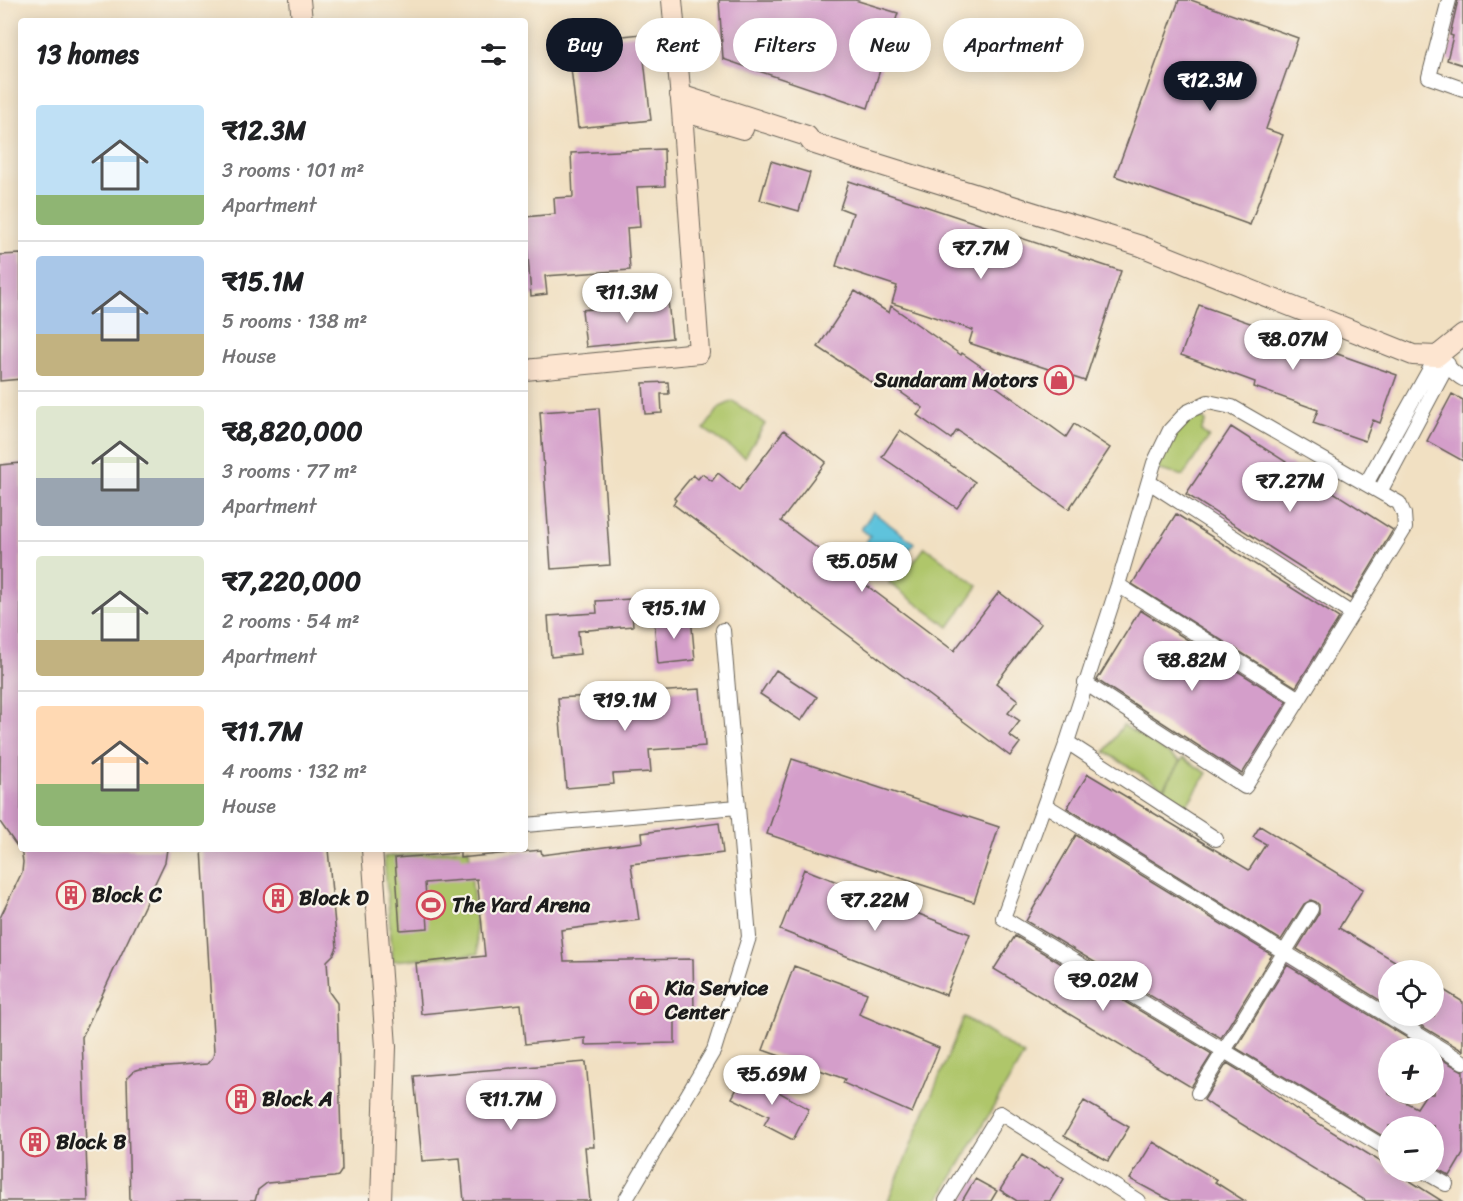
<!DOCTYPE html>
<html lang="en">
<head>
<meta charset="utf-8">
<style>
  body { margin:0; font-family:Sriracha,sans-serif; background:#f6f6f6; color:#202124; height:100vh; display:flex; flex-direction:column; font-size:22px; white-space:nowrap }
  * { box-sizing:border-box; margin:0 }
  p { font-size:20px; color:#757577 }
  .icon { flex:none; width:33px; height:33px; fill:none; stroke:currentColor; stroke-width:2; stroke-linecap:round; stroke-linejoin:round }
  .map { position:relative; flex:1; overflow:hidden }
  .side { position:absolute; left:18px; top:18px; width:510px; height:834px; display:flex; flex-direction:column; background:#fff; border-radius:6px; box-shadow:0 3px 15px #0003 }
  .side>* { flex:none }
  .hud { position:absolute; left:546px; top:18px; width:570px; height:54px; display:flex; gap:12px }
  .tools { position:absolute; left:1378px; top:960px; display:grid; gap:12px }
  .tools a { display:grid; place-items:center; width:66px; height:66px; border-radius:50%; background:#fff; box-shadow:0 3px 15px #0003; font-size:30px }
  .price { position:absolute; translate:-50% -51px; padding:0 14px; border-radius:21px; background:#fff; color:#222; font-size:20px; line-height:39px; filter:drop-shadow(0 2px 3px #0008) }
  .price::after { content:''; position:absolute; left:50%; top:36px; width:18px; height:14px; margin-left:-9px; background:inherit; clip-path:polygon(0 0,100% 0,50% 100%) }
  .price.active { background:#111827; color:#fff }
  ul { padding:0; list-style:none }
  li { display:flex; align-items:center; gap:18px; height:150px; padding:0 18px }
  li+li { border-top:2px solid #e0e0e0 }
  li span { display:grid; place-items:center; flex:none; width:168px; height:120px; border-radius:6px; color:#555 }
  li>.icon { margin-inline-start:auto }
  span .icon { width:72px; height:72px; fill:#fffc; stroke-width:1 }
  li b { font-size:26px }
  h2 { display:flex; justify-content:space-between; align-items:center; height:72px; padding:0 18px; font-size:26px }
  .chip { padding:0 21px; border-radius:27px; background:#fff; box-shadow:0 3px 15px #0003; font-size:21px; line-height:54px }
  .chip.active { background:#111827; color:#fff }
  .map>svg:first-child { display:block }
  .green { fill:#afc66b; stroke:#667144; stroke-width:1.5 }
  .water { fill:#5fc3dc; stroke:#3e707c; stroke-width:1.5 }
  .building { fill:#d49eca }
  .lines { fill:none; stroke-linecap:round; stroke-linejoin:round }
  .street-casing { stroke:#676156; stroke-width:16 }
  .secondary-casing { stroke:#676156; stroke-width:22 }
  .street { stroke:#fff; stroke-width:14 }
  .secondary { stroke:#fde5d0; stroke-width:20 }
  .labels { text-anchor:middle; stroke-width:4.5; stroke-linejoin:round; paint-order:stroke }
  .poi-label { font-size:21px; font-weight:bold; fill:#1c1c1c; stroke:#f7f3e8; text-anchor:start }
</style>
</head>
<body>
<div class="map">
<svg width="1463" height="1201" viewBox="0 0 1463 1201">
  <rect width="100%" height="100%" fill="#f7f3e8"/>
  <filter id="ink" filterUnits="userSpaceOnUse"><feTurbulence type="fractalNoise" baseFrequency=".0167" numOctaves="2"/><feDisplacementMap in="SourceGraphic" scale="12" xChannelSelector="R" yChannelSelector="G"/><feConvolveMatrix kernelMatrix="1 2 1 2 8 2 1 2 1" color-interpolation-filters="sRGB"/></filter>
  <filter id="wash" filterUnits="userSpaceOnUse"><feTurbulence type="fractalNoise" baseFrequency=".008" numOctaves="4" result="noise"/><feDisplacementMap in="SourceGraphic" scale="24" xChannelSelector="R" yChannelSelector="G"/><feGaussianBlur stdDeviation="1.35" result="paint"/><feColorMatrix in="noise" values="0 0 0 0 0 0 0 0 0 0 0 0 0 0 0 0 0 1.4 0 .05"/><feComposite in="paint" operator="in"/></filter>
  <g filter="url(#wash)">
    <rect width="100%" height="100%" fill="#f1e0c2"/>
    <path class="green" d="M733,401L765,424L745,457L704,429L720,407Z
      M1197,415L1206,421L1201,431L1209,437L1183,476L1156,469C1164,448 1175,425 1197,415Z
      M925,547L978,586L949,627L889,583L904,563L910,567Z
      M1123,725L1180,761L1163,788L1105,752Z
      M1183,758L1207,773L1187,805L1163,790Z
      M460,849H469L478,954L393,961L384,857Z
      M964,1017L1024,1055L938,1201H888Z"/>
    <path class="water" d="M873,512L914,543L902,559L882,545L874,555L863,546L870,536L861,529Z"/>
    <g id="blocks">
      <path class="building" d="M719,0H855L898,13L868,108L723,59Z
        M1179,0H1191L1298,38L1266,129L1283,135L1250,225L1115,176Z
        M1458,0H1463V65L1447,60L1453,36L1450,35Z
        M641,34L651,120L578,128L568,42Z
        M664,149L665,186L637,187L640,227L627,228L630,270L545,276L547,294L531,296L525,217L555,214L554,198L573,197L571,153Z
        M771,161L810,173L799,211L760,200Z
        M849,181L1121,271L1085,381L969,343L973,330L892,303L897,286L836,266L853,213L840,208Z
        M21,254V379L0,381V255Z
        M855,291L889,313L891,306L961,355L962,353L995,376L990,382L1066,437L1074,424L1110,448L1069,509L957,430L951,439L917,415L923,408L879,377L874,384L818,347Z
        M668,301L672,338L586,347L582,310Z
        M1199,305L1397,375L1380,423L1373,420L1365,441L1313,423L1318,410L1254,387L1255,382L1181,355Z
        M668,382L669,394H661L662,413L645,414L643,383Z
        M1452,394L1463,400V461L1427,441Z
        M599,408L610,565L551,569L540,412Z
        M1231,427L1393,530L1351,599L1186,494Z
        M784,430L826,462L781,521L954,651L999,592L1041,624L996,683L1018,700L1008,713L1020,721L1009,735L1020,743L1010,756L673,504L676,500L674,498L693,475L698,479L702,474L712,481L718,473L739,490Z
        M900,430L975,482L957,508L882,457Z
        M21,463V849H167L165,862L82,1037L88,1201H0V918L22,872L23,862L21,849V852L0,822V465Z
        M1176,514L1339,618L1296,687L1132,584Z
        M631,599L633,626L578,631L580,654L551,657L548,616L597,613L596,601Z
        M1140,610L1287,702L1242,774L1097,680Z
        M691,617L695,660L658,664L654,620Z
        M776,670L817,697L801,721L760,694Z
        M700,689L705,746L649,750L651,772L613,774L614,784L566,788L558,698Z
        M792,759L999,827L974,902L767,834Z
        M1088,774L1249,870L1266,844L1253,837L1260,826L1363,889L1339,928L1410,970H1389V1006L1297,949L1319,913V905L1316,902L1311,900L1304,904L1281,940L1067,808Z
        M719,823L723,853L631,864L639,920L561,930L564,961L693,959L694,1010L675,1011V1043L585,1045V1038L525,1044L521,1004L421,1014L416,963L485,956L477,879L425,883L428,928L400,930L395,858L460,853V858L541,850L542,855L643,842L642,833Z
        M1076,835L1272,955L1221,1038L1026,921Z
        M202,849H328L337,947L334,954L327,961L329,992L337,1003L342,1170L338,1176L334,1177L267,1183L258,1190L255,1201H130L127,1078L134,1071L140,1069L207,1064L213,1057L214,1052Z
        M804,869L970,934L946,995L780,930Z
        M1015,936L1212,1054L1191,1087L994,969Z
        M1287,965L1424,1048H1389V1094L1417,1108L1426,1094H1434V1055L1463,1071V1154L1450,1176L1434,1167V1126H1389V1140L1236,1048Z
        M794,966L867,993L859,1014L939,1048L912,1113L843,1083L845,1079L763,1050Z
        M1434,984L1463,1002V1051L1405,1016H1434Z
        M586,1062L594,1147H585L590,1201H464L460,1158L422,1161L414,1076Z
        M1227,1063L1258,1082L1297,1110L1389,1167V1172H1396L1442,1201H1366L1214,1107L1204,1100Z
        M745,1073L809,1109L793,1140L764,1125L769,1116L732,1098Z
        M1084,1101L1129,1127L1108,1161L1064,1136Z
        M1153,1142L1217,1180L1215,1182L1245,1201H1171L1130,1179Z
        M1022,1155L1044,1169L1046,1167L1064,1179L1050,1201H1017L1000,1190Z
        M975,1179L997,1191L991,1201H962Z"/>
    </g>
  </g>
  <g filter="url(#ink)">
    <use href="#blocks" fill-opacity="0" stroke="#676156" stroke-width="1.5"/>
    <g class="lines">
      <g class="street-casing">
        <path id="street" d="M1449,0L1429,77L1463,89
          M1149,482L1352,614
          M1366,484L1437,356C1447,364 1452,373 1463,379
          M1380,492L1448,364
          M1118,585L1299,699
          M1085,683L1245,787L1405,528L1404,514L1399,503L1232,407L1208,402L1187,412L1170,430L1154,463L1118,585L1067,742L1003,918L1389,1150
          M1067,742L1216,839
          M1045,805L1463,1062
          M525,825L738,807
          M1198,1093L1311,909
          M1425,1172L1446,1184
          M625,1201L714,1050L749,937L723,630
          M946,1201L1000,1113L1138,1201"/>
      </g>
      <g class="secondary-casing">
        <path id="secondary" d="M300,0L302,21
          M680,95L807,136L812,143L852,156L1141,246L1413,355L1437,356L1463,335
          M682,111L743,129
          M525,370L699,353L682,111L672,0
          M372,849L386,1047L381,1201"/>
      </g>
      <use href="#street" class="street"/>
      <use href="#secondary" class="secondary"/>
    </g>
  </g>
  <defs>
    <g id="shop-ring" transform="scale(1.5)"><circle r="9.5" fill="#f7f3e8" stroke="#d1495b" stroke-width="1.5"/><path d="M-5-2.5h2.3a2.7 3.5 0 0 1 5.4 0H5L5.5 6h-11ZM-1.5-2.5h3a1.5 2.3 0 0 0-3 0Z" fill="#d1495b"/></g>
    <g id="building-ring" transform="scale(1.5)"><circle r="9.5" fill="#f7f3e8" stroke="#d1495b" stroke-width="1.5"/><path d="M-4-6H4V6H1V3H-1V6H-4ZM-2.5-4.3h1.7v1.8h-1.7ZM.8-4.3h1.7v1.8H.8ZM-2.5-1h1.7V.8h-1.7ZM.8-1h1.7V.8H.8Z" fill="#d1495b"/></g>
    <g id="stadium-ring" transform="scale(1.5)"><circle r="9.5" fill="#f7f3e8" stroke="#d1495b" stroke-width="1.5"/><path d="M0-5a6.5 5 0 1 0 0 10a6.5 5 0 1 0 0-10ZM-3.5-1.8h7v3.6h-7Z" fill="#d1495b"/></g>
  </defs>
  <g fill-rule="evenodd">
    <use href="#shop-ring" x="1059" y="380"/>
    <use href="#building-ring" x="71" y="895"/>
    <use href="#building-ring" x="278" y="898"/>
    <use href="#stadium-ring" x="431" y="905"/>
    <use href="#shop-ring" x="644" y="1000"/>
    <use href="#building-ring" x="241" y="1099"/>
    <use href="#building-ring" x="35" y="1142"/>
  </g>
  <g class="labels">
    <g class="poi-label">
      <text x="1038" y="387" text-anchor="end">Sundaram Motors</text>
      <text x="92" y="902">Block C</text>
      <text x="299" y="905">Block D</text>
      <text x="452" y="912">The Yard Arena</text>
      <text x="665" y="995">Kia Service<tspan x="665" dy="24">Center</tspan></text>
      <text x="262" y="1106">Block A</text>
      <text x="56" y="1149">Block B</text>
    </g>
  </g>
</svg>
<div class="tools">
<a><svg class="icon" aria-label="locate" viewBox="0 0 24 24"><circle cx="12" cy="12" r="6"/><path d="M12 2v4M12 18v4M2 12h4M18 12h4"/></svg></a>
<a>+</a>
<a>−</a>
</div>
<b class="price active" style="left:1210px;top:112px">₹12.3M</b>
<b class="price" style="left:981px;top:280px">₹7.7M</b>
<b class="price" style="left:627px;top:324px">₹11.3M</b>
<b class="price" style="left:1293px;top:371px">₹8.07M</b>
<b class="price" style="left:1290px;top:513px">₹7.27M</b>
<b class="price" style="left:862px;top:593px">₹5.05M</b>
<b class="price" style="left:674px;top:640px">₹15.1M</b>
<b class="price" style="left:1192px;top:692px">₹8.82M</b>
<b class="price" style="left:625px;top:732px">₹19.1M</b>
<b class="price" style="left:875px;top:932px">₹7.22M</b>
<b class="price" style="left:1103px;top:1012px">₹9.02M</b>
<b class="price" style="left:772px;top:1106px">₹5.69M</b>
<b class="price" style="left:511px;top:1131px">₹11.7M</b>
<div class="hud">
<a class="chip active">Buy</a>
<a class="chip">Rent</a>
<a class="chip">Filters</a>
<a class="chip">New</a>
<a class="chip">Apartment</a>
</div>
<section class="side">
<h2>13 homes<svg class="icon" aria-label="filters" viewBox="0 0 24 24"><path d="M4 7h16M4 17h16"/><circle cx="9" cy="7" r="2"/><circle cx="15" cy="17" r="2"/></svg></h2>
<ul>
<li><span style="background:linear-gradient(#bfe0f5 75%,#8fb573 0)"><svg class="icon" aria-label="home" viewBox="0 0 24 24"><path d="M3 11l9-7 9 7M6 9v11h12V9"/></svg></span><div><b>₹12.3M</b><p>3 rooms · 101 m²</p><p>Apartment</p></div></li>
<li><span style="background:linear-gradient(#a9c7e8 65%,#c2b280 0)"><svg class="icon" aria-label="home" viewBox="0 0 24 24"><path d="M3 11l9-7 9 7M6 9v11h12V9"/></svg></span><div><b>₹15.1M</b><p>5 rooms · 138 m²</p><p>House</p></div></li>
<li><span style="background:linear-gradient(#dfe7d0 60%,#9aa5b1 0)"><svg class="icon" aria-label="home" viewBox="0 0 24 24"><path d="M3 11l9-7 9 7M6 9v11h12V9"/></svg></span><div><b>₹8,820,000</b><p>3 rooms · 77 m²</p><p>Apartment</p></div></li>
<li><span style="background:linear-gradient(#dfe7d0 70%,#c2b280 0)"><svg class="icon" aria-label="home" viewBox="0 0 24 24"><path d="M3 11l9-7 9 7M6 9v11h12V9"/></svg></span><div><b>₹7,220,000</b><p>2 rooms · 54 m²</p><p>Apartment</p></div></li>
<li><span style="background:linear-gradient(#ffd9b3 65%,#8fb573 0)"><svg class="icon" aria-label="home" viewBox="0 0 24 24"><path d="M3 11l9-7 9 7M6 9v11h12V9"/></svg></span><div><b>₹11.7M</b><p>4 rooms · 132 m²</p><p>House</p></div></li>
</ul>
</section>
</div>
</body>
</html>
